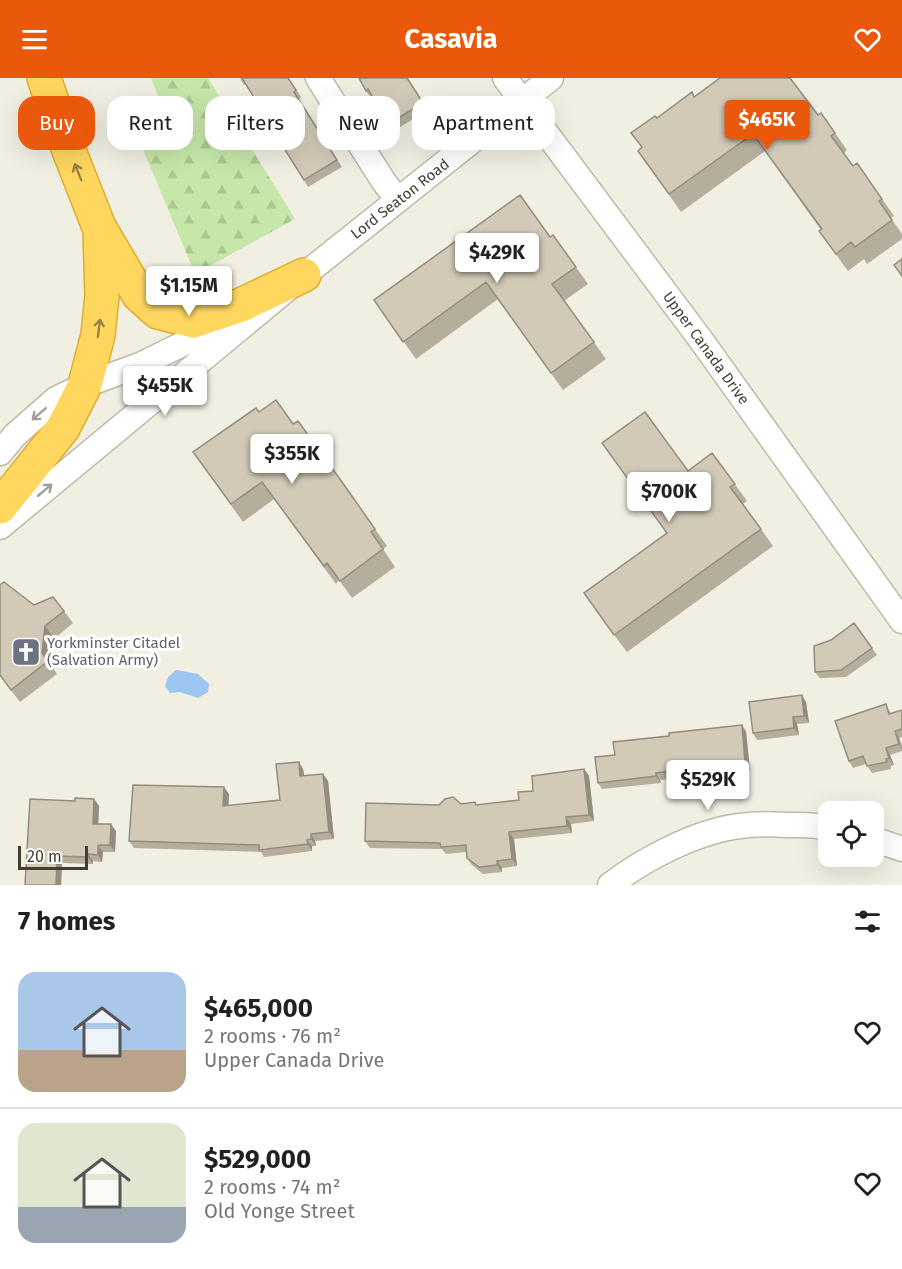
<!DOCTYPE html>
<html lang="en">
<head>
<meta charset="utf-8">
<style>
  body { margin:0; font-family:"Fira Sans",sans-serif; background:#f6f6f6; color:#202124; height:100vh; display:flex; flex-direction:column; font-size:22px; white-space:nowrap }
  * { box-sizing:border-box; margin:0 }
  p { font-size:20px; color:#757577 }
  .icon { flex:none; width:33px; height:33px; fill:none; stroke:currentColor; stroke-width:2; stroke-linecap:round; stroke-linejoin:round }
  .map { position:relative; height:807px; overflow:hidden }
  .panel { display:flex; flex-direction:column; background:#fff; flex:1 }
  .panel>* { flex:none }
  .guide { position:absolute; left:18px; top:18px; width:600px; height:54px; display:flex; gap:12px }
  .controls { position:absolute; left:818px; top:723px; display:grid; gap:12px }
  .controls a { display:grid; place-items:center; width:66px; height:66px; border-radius:12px; background:#fff; box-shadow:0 6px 24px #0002; font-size:30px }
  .scale { position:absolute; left:18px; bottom:15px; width:70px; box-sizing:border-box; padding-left:6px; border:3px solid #423e33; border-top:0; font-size:16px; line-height:21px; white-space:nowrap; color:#423e33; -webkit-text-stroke:4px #fff; paint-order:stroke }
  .price { position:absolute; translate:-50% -51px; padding:0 14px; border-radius:6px; background:#fff; color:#222; font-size:20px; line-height:39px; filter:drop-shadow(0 2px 3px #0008) }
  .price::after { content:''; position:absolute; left:50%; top:36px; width:18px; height:14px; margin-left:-9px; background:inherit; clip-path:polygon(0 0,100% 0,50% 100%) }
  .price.selected { background:#ea580c; color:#fff }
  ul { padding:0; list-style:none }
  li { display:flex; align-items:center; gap:18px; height:150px; padding:0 18px }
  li+li { border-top:2px solid #e0e0e0 }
  li span { display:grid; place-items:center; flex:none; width:168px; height:120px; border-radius:18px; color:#555 }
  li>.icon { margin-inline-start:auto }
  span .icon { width:72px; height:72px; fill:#fffc; stroke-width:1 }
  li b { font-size:26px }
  h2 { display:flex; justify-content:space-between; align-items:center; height:72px; padding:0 18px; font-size:26px }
  .chip { padding:0 21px; border-radius:18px; background:#fff; box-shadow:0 6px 24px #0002; font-size:21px; line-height:54px }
  .chip.selected { background:#ea580c; color:#fff }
  header { display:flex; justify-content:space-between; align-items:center; height:78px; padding:0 18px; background:#ea580c; color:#fff; font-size:27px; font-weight:700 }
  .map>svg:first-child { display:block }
  .forest { fill:url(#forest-firs) }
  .water { fill:#9cc6f0 }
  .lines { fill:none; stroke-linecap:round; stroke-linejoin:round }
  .minor-casing { stroke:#bfb9a8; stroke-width:27 }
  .highway-casing { stroke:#dead2f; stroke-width:36 }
  .minor { stroke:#fff; stroke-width:24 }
  .highway { stroke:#ffd75f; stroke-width:33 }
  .wall { fill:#b5ae9d }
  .shaded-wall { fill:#938d80 }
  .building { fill:#d2cab7; stroke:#938d80; stroke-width:1.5 }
  .oneway { stroke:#978347 }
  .oneway2 { stroke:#a09e99 }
  .labels { text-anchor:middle; stroke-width:6; stroke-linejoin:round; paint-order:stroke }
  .street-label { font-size:15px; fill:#423e33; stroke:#fff }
  .worship-label { font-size:15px; fill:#5b616d; stroke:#fff; text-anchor:start }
</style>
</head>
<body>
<header><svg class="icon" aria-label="menu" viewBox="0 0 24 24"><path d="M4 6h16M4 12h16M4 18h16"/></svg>Casavia<svg class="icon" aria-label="heart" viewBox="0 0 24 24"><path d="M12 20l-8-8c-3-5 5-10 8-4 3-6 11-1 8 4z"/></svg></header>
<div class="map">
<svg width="902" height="807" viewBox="0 0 902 807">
  <defs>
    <pattern id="forest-firs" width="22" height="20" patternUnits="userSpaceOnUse" patternTransform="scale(1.5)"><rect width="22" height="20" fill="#c6e7a9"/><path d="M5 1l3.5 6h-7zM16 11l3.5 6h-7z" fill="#abc792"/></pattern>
  </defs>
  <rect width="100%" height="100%" fill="#f1eee2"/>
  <path class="forest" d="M151,0H208L295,141L195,196L130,40L160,23Z"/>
  <path class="water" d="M176,592L198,596L209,606L208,614L198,620L180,614L170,615L165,608L168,599Z"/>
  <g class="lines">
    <g class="minor-casing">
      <path id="minor" d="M318,0L384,104L398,122
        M505,0L701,262L902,543
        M0,375L15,357L56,321L85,307L140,287L225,245
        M0,449L304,197L551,0
        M873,761L902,771
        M610,807C644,781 697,753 740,748C755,746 771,746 786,747C800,747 815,746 828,750"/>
    </g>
    <g class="highway-casing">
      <path id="highway" d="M44,0L68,70L99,149L139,217L158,234L193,243L241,227L304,197
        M0,429L63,350L85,307L98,257L102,218L100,153"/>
    </g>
    <use href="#minor" class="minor"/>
    <use href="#highway" class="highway"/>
  </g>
  <path class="wall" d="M240,0H289L301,19L299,21L342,89L308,109L246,6L244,7Z
    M359,0H408L428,32L395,52L387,43L373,19L371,20L366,13Z
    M695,19L818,37L835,55L847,72L844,75L853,88L857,85L894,138L891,140L902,156V161L867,186L864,181L848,193L819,153L821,152L765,73L681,134L638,73L641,69L657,40Z
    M553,157L588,206L564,223L606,281L563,312L498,221L416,281L374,222L550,159Z
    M259,334L293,346L342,404L387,468L383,471L395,489L352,520L339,502L336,506L274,421L243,444L193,374Z
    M712,375L747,423L743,426L773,468L627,574L596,533L667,455L688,393Z
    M0,507L34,527L64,533L73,545L54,561L51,587L57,596L20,624L0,598Z
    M854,545L877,577L846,599L820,600L815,594L831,562Z
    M806,624L809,645L797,646L799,657L757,662L753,655Z
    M886,626L891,636L902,632V659L899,660L902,668V673L890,677L894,687L891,688V691L872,695L866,686L853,690L849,683Z
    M742,647L746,654L750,692L660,702L661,705L602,711L598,705L669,658Z
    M299,684L303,691L304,698L323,696L328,703L334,761L315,763L316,768H312V773L264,779L261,774L134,770L129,763L229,716L228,728L280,722Z
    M584,691L589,698L594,743L571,746L572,755L514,761L517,788L502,790V794L483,796L472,787L467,780L466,774L446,776L442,771L370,770L365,763L439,727L461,726L477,727L519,722L533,713Z
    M94,721L99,728L98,746L116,753L115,774H103L102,784L93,783V786L62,785L61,807H25L75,723Z"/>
  <path class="shaded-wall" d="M45,548L54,561L51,587L42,575Z
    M802,617L806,624L809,645L804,638Z
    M793,639L797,646L799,657L794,650Z
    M742,647L746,654L750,692L745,685Z
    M895,653L899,660L902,671L899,666Z
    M886,670L890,677L894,687L889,680Z
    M299,684L303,691L305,705L300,698Z
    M584,691L589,698L594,743L589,737Z
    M656,695L660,702L661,705L656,698Z
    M323,696L328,703L334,761L329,754Z
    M224,709L229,716L228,735L223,728Z
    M94,721L99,728L98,753L93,746Z
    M566,739L571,746L572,755L567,748Z
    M111,746L116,753L115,774L110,767Z
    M509,754L514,761L517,788L512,781Z
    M311,756L315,763L316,768L311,761Z
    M307,762L312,768V773L308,766Z
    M98,767L103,774L102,784L98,777Z
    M88,776L93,783V786L88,779Z
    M57,778L62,785L61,807H56Z
    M497,783L502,790V794L497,787Z"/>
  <path class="building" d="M242,0H288L296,12L294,14L337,82L304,102L260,32L261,31Z
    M359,0H407L423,25L390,45L387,43L368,11L366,13Z
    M720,0H790L818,37L821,35L835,55L831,58L853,88L857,85L882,121L879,123L892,142L855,169L851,164L836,176L819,153L822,151L753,56L669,116L638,73L642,69L631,55L655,38L657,40L692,14L694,19Z
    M520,117L550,159L553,157L576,189L552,206L594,264L551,295L486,204L403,264L374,222Z
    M902,181V198L894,187Z
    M276,322L293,346L298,343L342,404L375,451L371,454L383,471L340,503L327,485L324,488L262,404L231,426L193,374L256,330L259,334Z
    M645,334L688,393L712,375L735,406L730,409L761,451L614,557L584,515L667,455L602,365Z
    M4,504L34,527L53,519L64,533L45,548L42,575L48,583L11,612L0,597V507Z
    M854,545L872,570L841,592L815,594L814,568L831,562Z
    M802,617L804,638L793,639L794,650L753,655L749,624Z
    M886,626L889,636L902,632V651L895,653L899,666L886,670L889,680L886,681L887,684L867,688L863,678L849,683L835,643Z
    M742,647L745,685L656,695V698L598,705L595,679L615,677L613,664L669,658V655Z
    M299,684L300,698L323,696L329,754L311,756V761L307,762L308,766L259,772V767L129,763L133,707L224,709L223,728L280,722L276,686Z
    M584,691L589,737L566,739L567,748L509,754L512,781L497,783V787L479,789L467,780L466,767L441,769L440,765L365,763L366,725L439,727L445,721L453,719L461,726L475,724L476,727L519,722L518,714L533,713L532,698Z
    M75,720L94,721L93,746H111L110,767H98V777L88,776V779L57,778L56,807H25L30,721L75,723Z"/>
  <defs><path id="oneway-shaft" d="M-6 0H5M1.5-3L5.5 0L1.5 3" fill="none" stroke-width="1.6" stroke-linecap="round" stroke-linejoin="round" transform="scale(1.5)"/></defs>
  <g class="oneway">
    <use href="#oneway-shaft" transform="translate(78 94) rotate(-112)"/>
    <use href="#oneway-shaft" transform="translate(99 250) rotate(-83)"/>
  </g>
  <g class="oneway2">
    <use href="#oneway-shaft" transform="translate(39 336) rotate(139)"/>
    <use href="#oneway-shaft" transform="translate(45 412) rotate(-40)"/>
  </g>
  <defs>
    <g id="church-square" transform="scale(1.5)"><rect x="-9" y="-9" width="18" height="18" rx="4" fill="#6b7280" stroke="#fff"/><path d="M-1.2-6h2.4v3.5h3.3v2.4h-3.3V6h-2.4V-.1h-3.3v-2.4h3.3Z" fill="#fff"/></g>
  </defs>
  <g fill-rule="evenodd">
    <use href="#church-square" x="26" y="574"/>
  </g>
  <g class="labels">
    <g class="street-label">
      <text transform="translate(400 121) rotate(-38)" y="5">Lord Seaton Road</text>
      <text transform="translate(706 270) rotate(54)" y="5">Upper Canada Drive</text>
    </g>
    <g class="worship-label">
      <text x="47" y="570">Yorkminster Citadel<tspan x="47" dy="17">(Salvation Army)</tspan></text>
    </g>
  </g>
</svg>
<div class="controls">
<a><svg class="icon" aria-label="locate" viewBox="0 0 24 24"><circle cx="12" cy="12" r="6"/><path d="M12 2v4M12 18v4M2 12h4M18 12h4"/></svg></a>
</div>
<div class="scale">20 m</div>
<b class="price selected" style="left:767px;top:73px">$465K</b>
<b class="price" style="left:497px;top:206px">$429K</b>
<b class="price" style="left:189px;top:239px">$1.15M</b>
<b class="price" style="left:165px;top:339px">$455K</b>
<b class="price" style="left:292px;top:407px">$355K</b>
<b class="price" style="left:669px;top:445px">$700K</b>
<b class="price" style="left:708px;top:733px">$529K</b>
<div class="guide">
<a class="chip selected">Buy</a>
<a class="chip">Rent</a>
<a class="chip">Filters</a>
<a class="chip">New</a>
<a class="chip">Apartment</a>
</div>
</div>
<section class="panel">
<h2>7 homes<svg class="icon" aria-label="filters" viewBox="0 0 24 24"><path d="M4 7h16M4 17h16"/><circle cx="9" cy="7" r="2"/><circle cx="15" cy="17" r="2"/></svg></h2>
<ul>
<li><span style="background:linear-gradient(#a9c7e8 65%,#b9a48a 0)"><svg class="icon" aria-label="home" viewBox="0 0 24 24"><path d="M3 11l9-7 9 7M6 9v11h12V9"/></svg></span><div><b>$465,000</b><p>2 rooms · 76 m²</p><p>Upper Canada Drive</p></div><svg class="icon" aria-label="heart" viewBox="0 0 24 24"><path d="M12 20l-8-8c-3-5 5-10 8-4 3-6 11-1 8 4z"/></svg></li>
<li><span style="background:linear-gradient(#dfe7d0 70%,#9aa5b1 0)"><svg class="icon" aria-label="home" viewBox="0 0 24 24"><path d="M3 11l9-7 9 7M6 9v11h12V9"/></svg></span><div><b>$529,000</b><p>2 rooms · 74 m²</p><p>Old Yonge Street</p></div><svg class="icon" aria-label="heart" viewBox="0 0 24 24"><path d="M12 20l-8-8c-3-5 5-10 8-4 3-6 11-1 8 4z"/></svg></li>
</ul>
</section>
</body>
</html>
